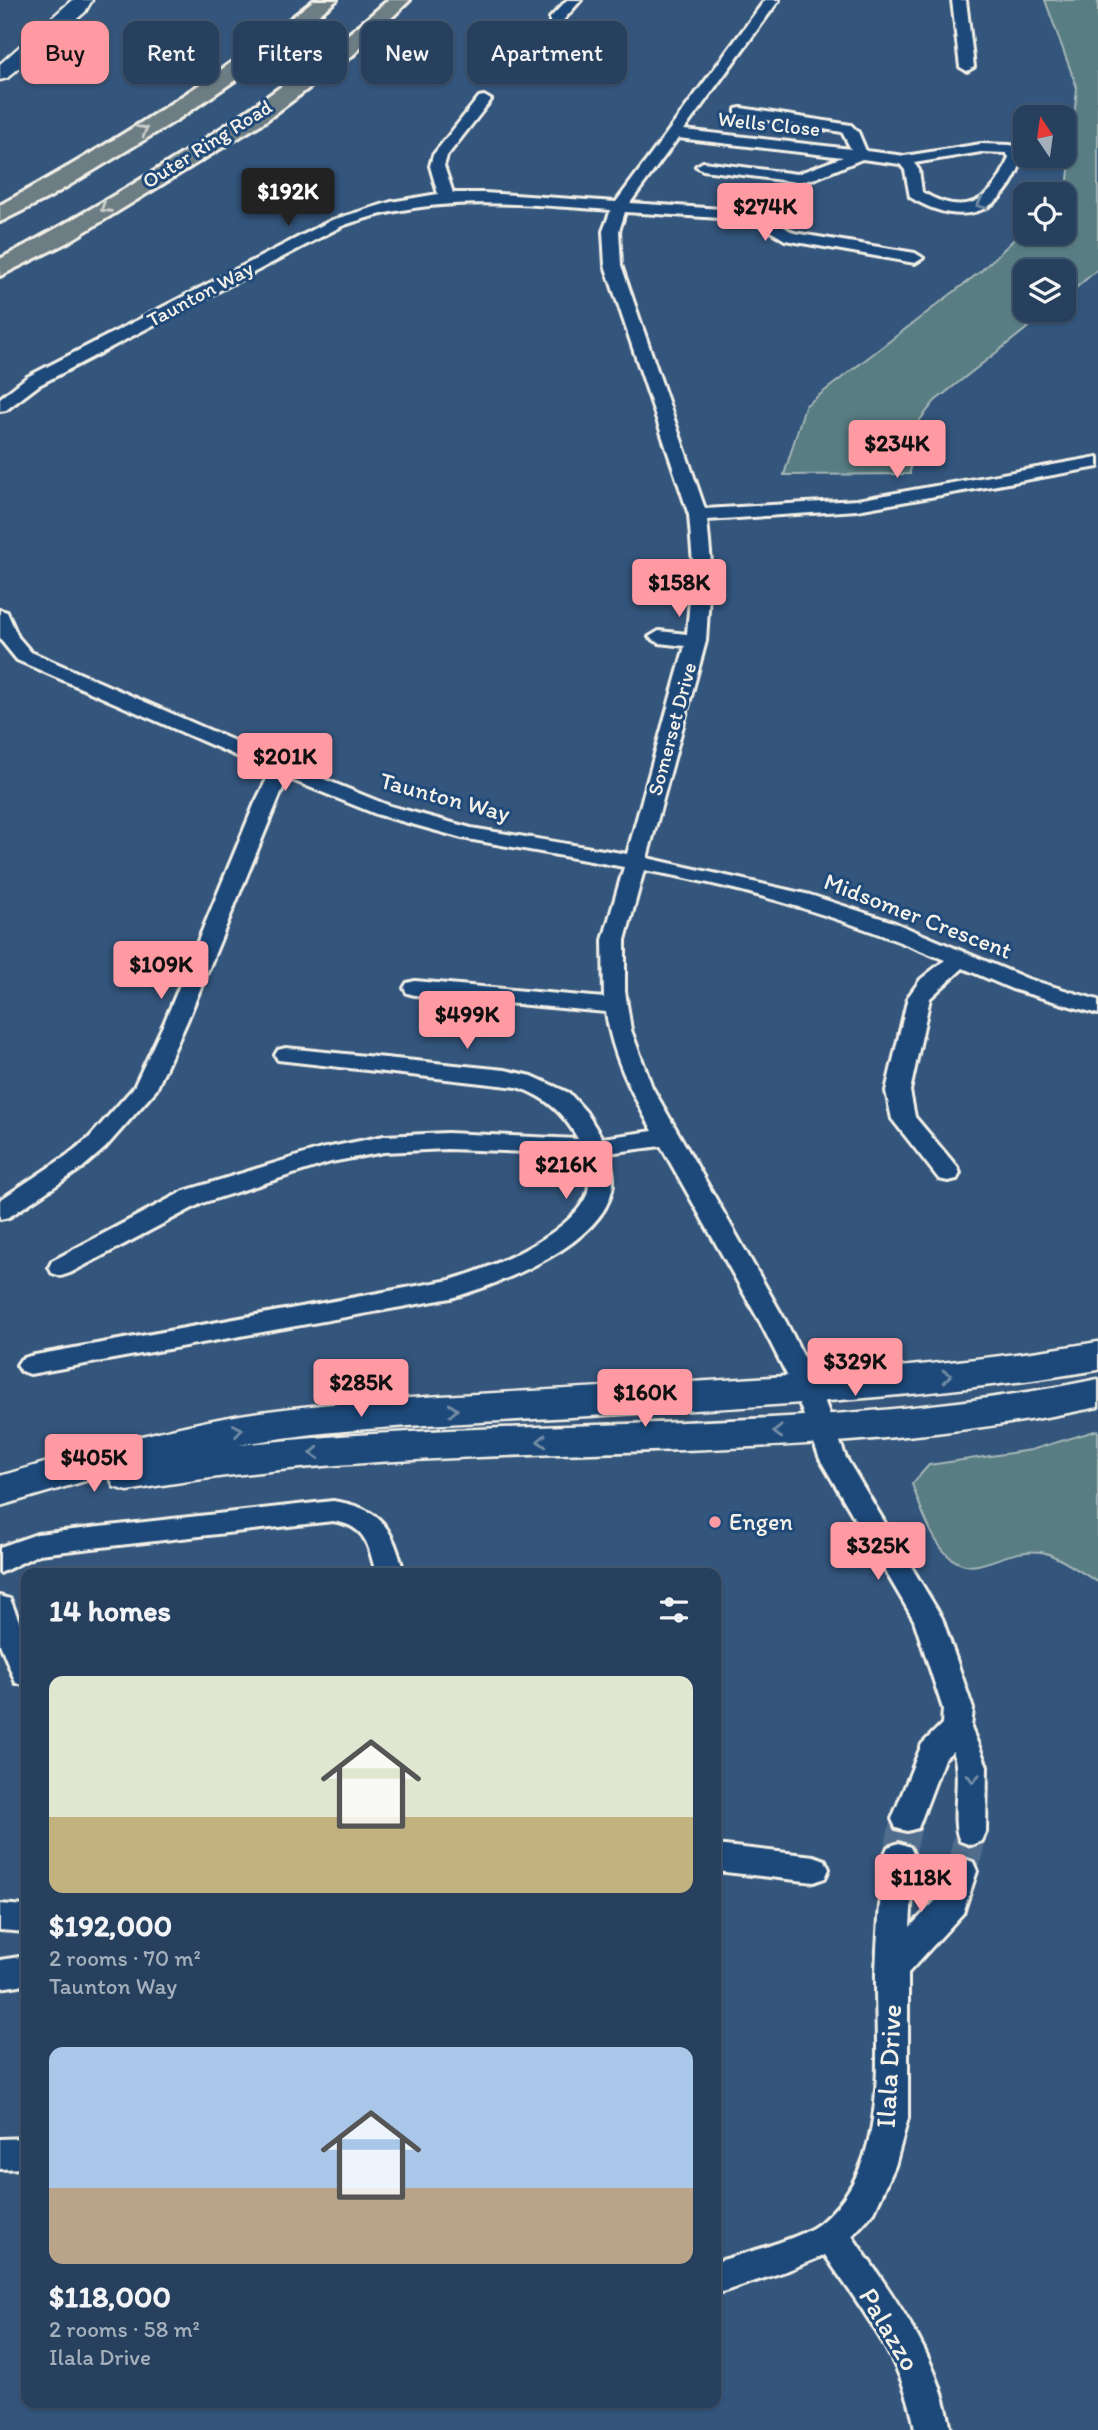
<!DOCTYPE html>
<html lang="en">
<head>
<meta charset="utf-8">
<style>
  body { margin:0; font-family:Itim,sans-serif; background:#334b67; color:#f1f3f6; height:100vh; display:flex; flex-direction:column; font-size:26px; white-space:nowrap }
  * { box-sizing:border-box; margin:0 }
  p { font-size:23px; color:#a4afbc }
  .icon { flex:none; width:38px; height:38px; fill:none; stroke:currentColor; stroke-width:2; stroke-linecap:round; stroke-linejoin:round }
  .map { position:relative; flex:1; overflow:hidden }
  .side { position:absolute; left:21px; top:1568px; width:700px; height:840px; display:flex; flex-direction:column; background:#27405e; border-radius:14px; box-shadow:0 2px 5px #0004,0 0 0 2px #435973 }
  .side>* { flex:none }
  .hud { position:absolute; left:21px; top:21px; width:700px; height:63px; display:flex; gap:14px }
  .needle { width:46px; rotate:347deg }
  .tools { position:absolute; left:1013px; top:105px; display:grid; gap:14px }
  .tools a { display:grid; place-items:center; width:63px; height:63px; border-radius:14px; background:#27405e; box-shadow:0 2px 5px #0004,0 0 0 2px #435973; font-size:35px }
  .price { position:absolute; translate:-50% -60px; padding:0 16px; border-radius:7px; background:#ff9aa2; color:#111; font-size:23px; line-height:46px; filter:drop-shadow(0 2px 4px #0008) }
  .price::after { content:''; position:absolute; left:50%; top:42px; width:21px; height:16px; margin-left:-10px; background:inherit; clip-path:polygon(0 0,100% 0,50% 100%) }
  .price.selected { background:#222; color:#fff }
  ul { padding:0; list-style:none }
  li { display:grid; align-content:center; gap:14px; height:371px; padding:0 28px }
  li span { display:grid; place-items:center; height:217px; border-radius:14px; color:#555 }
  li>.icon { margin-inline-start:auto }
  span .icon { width:126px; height:126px; fill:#fffc; stroke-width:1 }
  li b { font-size:30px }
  h2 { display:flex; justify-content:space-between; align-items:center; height:84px; padding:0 28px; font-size:30px }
  .chip { padding:0 24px; border-radius:14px; background:#27405e; box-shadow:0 2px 5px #0004,0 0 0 2px #435973; font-size:24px; line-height:63px }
  .chip.selected { background:#ff9aa2; color:#111 }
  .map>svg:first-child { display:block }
  .green { fill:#587d83; stroke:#a6b7b6; stroke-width:2 }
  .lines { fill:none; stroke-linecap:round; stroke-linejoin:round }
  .street-tunnel { stroke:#516d8d; stroke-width:32; stroke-dasharray:32 16; stroke-linecap:butt }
  .street-casing { stroke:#f4f1e8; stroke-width:6 }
  .secondary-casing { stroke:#f4f1e8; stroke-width:5 }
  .highway-casing { stroke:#f4f1e8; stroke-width:6 }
  .street { fill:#1f4a7a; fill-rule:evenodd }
  .secondary { fill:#1f4a7a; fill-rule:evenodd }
  .highway { fill:#6d7d84; fill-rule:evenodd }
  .oneway { stroke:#ccceca }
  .oneway2 { stroke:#748da6 }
  .poi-dot { fill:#ff9aa2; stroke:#1f4a7a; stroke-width:2.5 }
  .labels { text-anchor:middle; stroke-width:6; stroke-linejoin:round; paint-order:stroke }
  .far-street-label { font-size:21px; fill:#f4f1e8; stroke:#1f4a7a }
  .street-label { font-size:24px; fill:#f4f1e8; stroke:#1f4a7a }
  .poi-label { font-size:24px; fill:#f4f1e8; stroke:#1f4a7a; text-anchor:start }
  .near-street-label { font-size:28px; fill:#f4f1e8; stroke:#1f4a7a }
</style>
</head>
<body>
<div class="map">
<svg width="1098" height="2430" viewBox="0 0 1098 2430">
  <rect width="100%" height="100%" fill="#34567d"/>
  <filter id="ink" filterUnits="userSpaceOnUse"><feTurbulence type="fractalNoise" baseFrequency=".0143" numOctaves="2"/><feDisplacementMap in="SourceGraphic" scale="14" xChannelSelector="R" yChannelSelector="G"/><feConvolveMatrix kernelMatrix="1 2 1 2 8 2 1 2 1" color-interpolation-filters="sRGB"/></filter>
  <g filter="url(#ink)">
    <path class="green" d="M1045,0H1098V269L1064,298V271H1026V310H1050L935,401L912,430L910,474L784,475L805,406L981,271L1025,229L1026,233H1064L1062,194L1067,190L1077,88Z
      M1098,1430V1582C1083,1574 1056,1554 1041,1552C1018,1549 999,1560 978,1565C939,1573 922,1510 912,1484L929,1465L1031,1450Z"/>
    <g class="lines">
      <path class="street-tunnel" d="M899,1856L907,1819
        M962,1871L971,1832"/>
      <g class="street-casing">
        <path id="street" d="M567,0H581L560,24H550V18Z
          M765,0H779L684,130L851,149L842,132L736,115V109L741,108L851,125L858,132L866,151L905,156L981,144L1010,145L1015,146L1023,157C1004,215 962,229 910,197L905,170L900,164L862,159L816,178L797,182L703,170L696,166L703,162L797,174L843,157L678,138L630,203L752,211L768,217L794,233L915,253L923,258L915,263L785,240L752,220L625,212L619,231L621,265L705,509L857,500L1098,457V467L857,510L707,520L711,563L706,641L647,858L810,895L893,922L1028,979L1098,1000V1014L1012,989L963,968L930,998L910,1091L915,1117L957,1167L960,1173L957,1179L948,1181L939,1179L892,1119L886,1091L908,997L921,979L945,960C848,919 748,888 644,870L625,940V991L631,1030L652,1087L786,1322L820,1389L846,1458L942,1618L973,1709L971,1728L987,1766L986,1832L982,1841L971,1845L960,1841C949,1819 963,1780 953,1751L944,1759L918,1828L907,1831L896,1828L892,1819L922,1744L942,1724L943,1709L914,1620L820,1459L794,1389L760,1322L661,1146L608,1153C611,1165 615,1178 612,1190C600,1246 499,1284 451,1298L30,1374L21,1371L17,1365L21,1359L30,1356L450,1280C490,1269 567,1236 586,1197C592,1184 588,1168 585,1154L447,1149L384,1152L331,1162L202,1203L70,1273L61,1276L52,1273L49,1267L52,1261L184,1191L321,1149L384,1136L447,1133L578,1139C563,1112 546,1097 517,1087L278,1060L275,1055L278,1050L286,1048L505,1070L532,1076L569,1093L586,1112L602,1138L653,1131C632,1094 612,1055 606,1012L415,995L407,993L404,988L407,983L415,981L604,998L603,940L624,867L462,838L376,814L287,778L187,1021L156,1090L105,1148L82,1168L9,1217L0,1219V1200L66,1156L89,1138L134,1087L165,1021L255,803L271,771L17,660L0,639V610L7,612L18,637L31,652L289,765L390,806L471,828L627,854L685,646L659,643L649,637L659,631L687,634L693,563L689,515L605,265L603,231L611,210C516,204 434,193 342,226L39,385L6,410L0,411V398L27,377L332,220L391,202L438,194L430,166L433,155L479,97L484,96L491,100L447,156L444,166L453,193H484L616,202ZM981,152L1006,153L1009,157C993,202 965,218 922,192L919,170L914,163Z
          M952,0H966L974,67L967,71L960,67Z
          M333,1501C382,1508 392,1528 404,1573H376C368,1545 367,1526 333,1521L39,1554L0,1573V1547L37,1534Z
          M0,1596L10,1599L26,1638V1686L16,1683L0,1644Z
          M899,1843L910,1847L914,1856L910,1927L939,1897L951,1862L962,1858L973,1862L977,1871L963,1913L908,1973V2118L895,2166L874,2212L852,2236C894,2297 939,2356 951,2430H915C905,2362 862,2310 825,2255L786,2271L716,2294V2262C743,2253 799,2240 820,2223C892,2164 875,2055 876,1973C877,1934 881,1895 884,1856L888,1847Z
          M716,1845L814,1856L825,1860L829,1869L825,1878L814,1882L716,1871Z
          M0,1904L26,1906V1932L0,1930Z
          M26,1956V1984L0,1988V1960Z
          M26,2138V2168L0,2169V2139Z"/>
      </g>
      <g class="secondary-casing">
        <path id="secondary" d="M72,0H92L85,12L7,78L0,80V64Z
          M1098,1342V1370C912,1401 722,1408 534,1419C436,1425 336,1427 239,1445C525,1414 816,1438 1098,1379V1407C779,1475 449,1432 128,1491L114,1487L109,1474L0,1506V1476C86,1451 171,1425 260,1412C350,1400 441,1396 532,1391C721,1380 911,1373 1098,1342Z"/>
      </g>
      <g class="highway-casing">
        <path id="highway" d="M314,0H337L259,64L177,120L50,197L0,222V205C110,145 216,79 314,0Z
          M388,0H410L353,55L264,122L68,242L0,276V259C137,186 272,104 388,0Z"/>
      </g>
      <use href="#street" class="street"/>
      <use href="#secondary" class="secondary"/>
      <use href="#highway" class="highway"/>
    </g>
    <defs><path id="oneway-chevron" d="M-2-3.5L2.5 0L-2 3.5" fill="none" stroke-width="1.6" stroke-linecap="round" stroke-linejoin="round" transform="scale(1.75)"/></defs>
    <g class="oneway">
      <use href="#oneway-chevron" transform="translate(143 130) rotate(-31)"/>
      <use href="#oneway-chevron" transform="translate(105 208) rotate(147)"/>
    </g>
    <g class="oneway2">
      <use href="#oneway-chevron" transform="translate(981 204) rotate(157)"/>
      <use href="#oneway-chevron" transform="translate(947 1376) rotate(-5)"/>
      <use href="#oneway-chevron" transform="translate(453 1410) rotate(-3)"/>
      <use href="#oneway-chevron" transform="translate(238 1430) rotate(-10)"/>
      <use href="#oneway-chevron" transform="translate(778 1432) rotate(178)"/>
      <use href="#oneway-chevron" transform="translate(542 1441) rotate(177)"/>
      <use href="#oneway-chevron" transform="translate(315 1453) rotate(177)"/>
      <use href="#oneway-chevron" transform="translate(973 1778) rotate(91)"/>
    </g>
  </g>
  <circle class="poi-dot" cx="715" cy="1522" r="7"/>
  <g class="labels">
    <g class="far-street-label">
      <text transform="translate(769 124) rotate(6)" y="7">Wells Close</text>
      <text transform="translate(207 144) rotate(-32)" y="7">Outer Ring Road</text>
      <text transform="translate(200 294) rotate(-28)" y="7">Taunton Way</text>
      <text transform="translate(672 729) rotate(-75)" y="7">Somerset Drive</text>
    </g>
    <g class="street-label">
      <text transform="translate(445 797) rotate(15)" y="8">Taunton Way</text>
      <text transform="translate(918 916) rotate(21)" y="8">Midsomer Crescent</text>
    </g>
    <g class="poi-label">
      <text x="729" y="1530">Engen</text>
    </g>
    <g class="near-street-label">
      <text transform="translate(888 2066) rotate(-87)" y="10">Ilala Drive</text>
      <text transform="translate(890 2329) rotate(59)" y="10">Palazzo</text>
    </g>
  </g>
</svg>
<div class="tools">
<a><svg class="needle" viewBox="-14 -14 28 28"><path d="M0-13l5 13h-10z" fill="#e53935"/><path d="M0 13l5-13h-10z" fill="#a4afbc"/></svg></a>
<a><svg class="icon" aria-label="locate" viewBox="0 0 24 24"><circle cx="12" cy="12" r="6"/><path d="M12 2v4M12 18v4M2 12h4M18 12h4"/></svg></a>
<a><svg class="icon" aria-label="layers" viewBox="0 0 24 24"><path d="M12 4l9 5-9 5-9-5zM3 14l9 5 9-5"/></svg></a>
</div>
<b class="price selected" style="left:288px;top:228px">$192K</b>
<b class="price" style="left:765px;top:243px">$274K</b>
<b class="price" style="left:897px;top:480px">$234K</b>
<b class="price" style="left:679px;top:619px">$158K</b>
<b class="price" style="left:285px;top:793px">$201K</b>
<b class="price" style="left:161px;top:1001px">$109K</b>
<b class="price" style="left:467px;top:1051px">$499K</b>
<b class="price" style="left:566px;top:1201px">$216K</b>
<b class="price" style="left:855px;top:1398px">$329K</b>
<b class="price" style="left:361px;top:1419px">$285K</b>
<b class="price" style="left:645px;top:1429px">$160K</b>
<b class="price" style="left:94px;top:1494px">$405K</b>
<b class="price" style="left:878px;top:1582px">$325K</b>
<b class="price" style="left:921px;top:1914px">$118K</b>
<div class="hud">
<a class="chip selected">Buy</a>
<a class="chip">Rent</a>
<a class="chip">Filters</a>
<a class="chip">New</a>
<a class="chip">Apartment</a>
</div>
<section class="side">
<h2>14 homes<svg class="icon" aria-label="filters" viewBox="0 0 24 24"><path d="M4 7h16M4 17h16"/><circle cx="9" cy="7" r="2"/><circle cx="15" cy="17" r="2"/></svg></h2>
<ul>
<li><span style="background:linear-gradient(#dfe7d0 65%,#c2b280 0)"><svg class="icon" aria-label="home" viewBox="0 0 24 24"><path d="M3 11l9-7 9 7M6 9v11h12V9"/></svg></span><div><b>$192,000</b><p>2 rooms · 70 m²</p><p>Taunton Way</p></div></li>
<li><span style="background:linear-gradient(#a9c7e8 65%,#b9a48a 0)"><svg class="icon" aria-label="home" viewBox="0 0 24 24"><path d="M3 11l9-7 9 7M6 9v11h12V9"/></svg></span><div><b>$118,000</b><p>2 rooms · 58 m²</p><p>Ilala Drive</p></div></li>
</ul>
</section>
</div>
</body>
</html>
